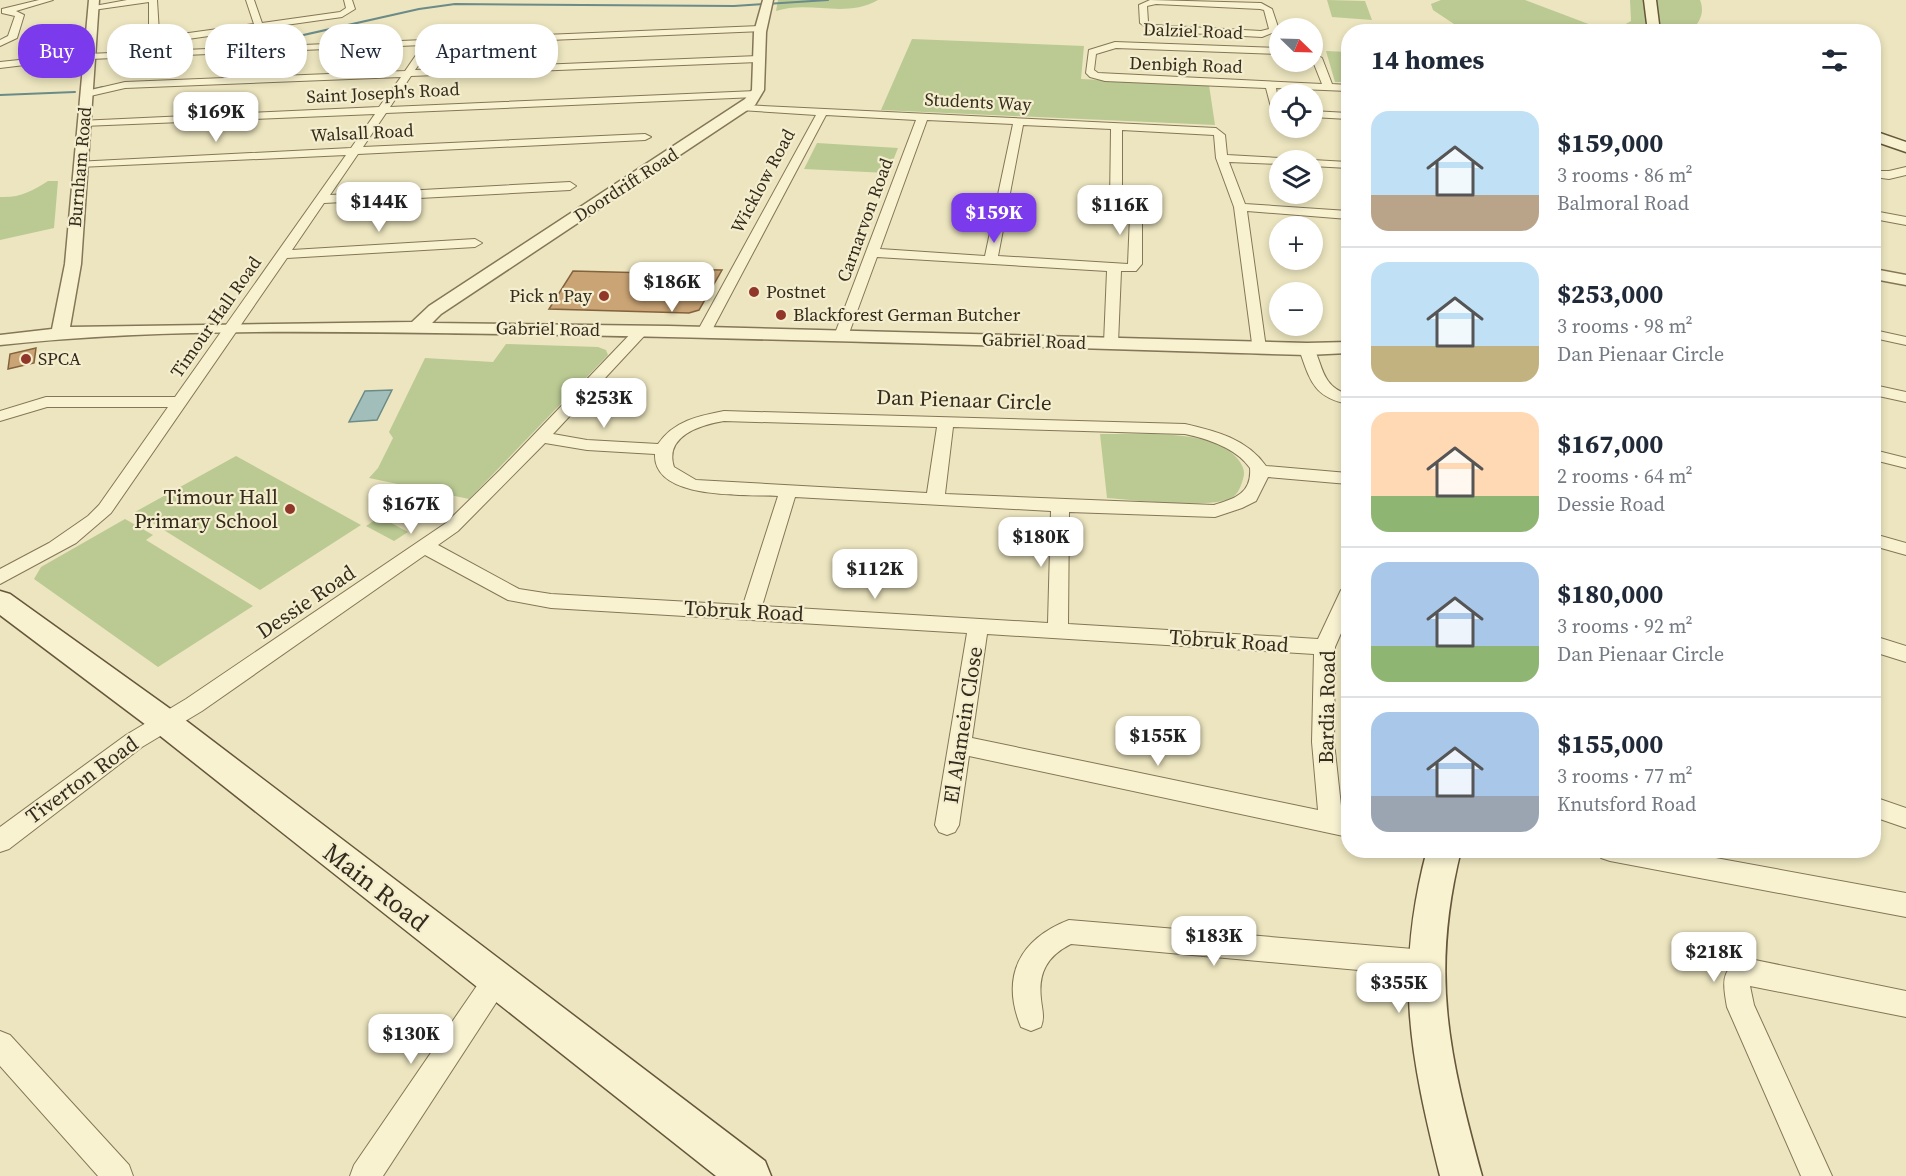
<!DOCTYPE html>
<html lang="en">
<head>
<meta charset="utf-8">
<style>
  body { margin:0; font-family:"Source Serif 4",serif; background:#f6f6f7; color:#1f2937; height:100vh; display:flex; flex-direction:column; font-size:22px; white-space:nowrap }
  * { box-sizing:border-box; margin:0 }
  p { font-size:20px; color:#747a83 }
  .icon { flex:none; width:33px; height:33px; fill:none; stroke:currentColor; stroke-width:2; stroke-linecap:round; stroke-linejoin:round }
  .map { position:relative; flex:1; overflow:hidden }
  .panel { position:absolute; left:1341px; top:24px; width:540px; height:834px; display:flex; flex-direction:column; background:#fff; border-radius:24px; box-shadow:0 3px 9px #0003 }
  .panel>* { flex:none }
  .guide { position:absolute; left:18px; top:24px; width:570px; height:54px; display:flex; gap:12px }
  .needle { width:39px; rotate:113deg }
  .controls { position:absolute; left:1269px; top:18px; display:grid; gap:12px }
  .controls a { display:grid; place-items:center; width:54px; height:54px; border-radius:50%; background:#fff; box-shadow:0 3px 9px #0003; font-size:30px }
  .price { position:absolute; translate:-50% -51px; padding:0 14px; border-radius:12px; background:#fff; color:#222; font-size:20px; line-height:39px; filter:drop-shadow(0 2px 3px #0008) }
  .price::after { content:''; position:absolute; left:50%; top:36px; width:18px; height:14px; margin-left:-9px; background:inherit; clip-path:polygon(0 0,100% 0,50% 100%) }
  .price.selected { background:#7c3aed; color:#fff }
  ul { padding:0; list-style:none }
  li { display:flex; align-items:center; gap:18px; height:150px; padding:0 30px }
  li+li { border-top:2px solid #e0e1e3 }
  li span { display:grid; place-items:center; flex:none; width:168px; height:120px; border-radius:18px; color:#555 }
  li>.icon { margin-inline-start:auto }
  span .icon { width:72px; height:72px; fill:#fffc; stroke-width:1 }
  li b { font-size:26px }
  h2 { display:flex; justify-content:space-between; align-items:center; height:72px; padding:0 30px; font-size:26px }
  .pill { padding:0 21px; border-radius:24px; background:#fff; box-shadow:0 3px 9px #0003; font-size:21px; line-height:54px }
  .pill.selected { background:#7c3aed; color:#fff }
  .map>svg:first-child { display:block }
  .green { fill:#bbca93 }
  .water { fill:#a2beba; stroke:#6a8b88; stroke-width:1.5 }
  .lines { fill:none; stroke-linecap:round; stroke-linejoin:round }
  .stream { stroke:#6a8b88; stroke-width:2 }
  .building { fill:#caa475; stroke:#82633e; stroke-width:1.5 }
  .minor-casing { stroke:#847658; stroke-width:2 }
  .tertiary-casing { stroke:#847658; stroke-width:3 }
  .secondary-casing { stroke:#66563b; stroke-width:3 }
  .minor { fill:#f8f2d1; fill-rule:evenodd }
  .tertiary { fill:#f8f2d1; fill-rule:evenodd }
  .secondary { fill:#f8f2d1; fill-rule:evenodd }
  .poi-dot { fill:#913729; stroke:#f4eece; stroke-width:2 }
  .labels { text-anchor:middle; stroke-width:4.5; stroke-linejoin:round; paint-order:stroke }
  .far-street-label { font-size:18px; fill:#342b1c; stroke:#f4eece }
  .far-poi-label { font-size:18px; fill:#342b1c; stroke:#f4eece; text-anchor:start }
  .street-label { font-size:21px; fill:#342b1c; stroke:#f4eece }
  .poi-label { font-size:21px; fill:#342b1c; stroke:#f4eece; text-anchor:end }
  .near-street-label { font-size:26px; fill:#342b1c; stroke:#f4eece }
</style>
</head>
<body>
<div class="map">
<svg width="1906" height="1176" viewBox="0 0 1906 1176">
  <rect width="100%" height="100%" fill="#ece5bf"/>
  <path class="green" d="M778,0H878C844,19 811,0 776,11Z
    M1327,0L1365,1L1372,20L1332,17Z
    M1441,0H1525L1607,31H1459L1454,24L1433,10L1431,4Z
    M1630,0H1700C1705,13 1700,22 1691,31H1635L1624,25L1631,21Z
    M912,39L1084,46L1081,79L1209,85L1215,125L881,110Z
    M1326,51L1348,52V82H1335Z
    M817,143L898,148L888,173L804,169Z
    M48,181H58L54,228L0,240V197C20,198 32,191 48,181Z
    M506,344L598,347L606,350L608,355L469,499L369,478L378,468L393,438L389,432L425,358L493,362Z
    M1100,434C1138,435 1217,427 1240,462C1244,468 1245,473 1243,479C1241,486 1238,495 1231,498C1212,509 1132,500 1107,498Z
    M236,456L361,525L260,590L135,512Z
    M380,517L408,532L394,541L366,526Z
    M125,519L153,535L146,540L253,606L158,667L34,579L41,567Z"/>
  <path class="water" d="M392,390L377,420L349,422L365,391Z"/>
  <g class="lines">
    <path class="stream" d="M250,47L419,9L455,4L734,6L828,0
      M94,89L103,87
      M0,95L75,92"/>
  </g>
  <path class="building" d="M662,269L722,270L699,310L689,313L549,309L573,271L650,273Z
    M36,348L34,363L8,369L10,354Z"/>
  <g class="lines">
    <g class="minor-casing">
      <path id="minor" d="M39,0H53L16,11L24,15L17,38L0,46V40L8,36L15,16L2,13V9Z
        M127,0H157L159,33L167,36L254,24L246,0H254L262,23L340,12L346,8L344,0H352L355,9L342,17L167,42L149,35V2L93,10L89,7Z
        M1150,0L1261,3L1272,9L1279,30L1262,37L1151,31L1140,23L1139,5ZM1156,4L1260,9L1264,10L1269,29L1261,31L1153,25L1148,22L1147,6Z
        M760,26L763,27V31L433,45L415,70L758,56L763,59L758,62L411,76L390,107L756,91L761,94L756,97L386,113L363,147L645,134L651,137L645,140L358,154L330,195L570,182L576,186L570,190L324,203L292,250L475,239L482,243L475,247L287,258L111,513L76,543L0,584V569L49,543L88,516L99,505L168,407H47L0,421V411L46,397H175L346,155L79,167L75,166V162L351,148L375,114L83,126L79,125V121L379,107L401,77L125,88L86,97L81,94L82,92L125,82L405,71L423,45L90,59L87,58V54Z
        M1115,42L1280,48V54L1116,48L1096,54L1094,70L1098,73L1322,84L1312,59V52L1322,58L1332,84L1348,85V91L1276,88L1280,112L1271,107L1266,88L1105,81L1090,77L1086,73L1089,50Z
        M38,58L43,61L41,63L0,68V62Z
        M744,105L1216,128L1225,135L1227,155L1280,158L1285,160H1280V164L1229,162L1245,204L1348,211V219L1247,211L1266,348L1258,353L1253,351L1234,207L1216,158L1214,135L1122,130V200L1142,214V264L1136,271H1121L1118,343L1116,346L1111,347L1104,343L1107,271L877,257L848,336L841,340L834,336L916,120L826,115L711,332L704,336L697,332L816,115L740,110L739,108ZM927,120L1013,124L985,256L880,249ZM1023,125L1111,129L1110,202L1130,216L1128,264L998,256Z
        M1312,111L1348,113V119L1312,117Z
        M1308,160H1312L1348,162V168L1312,166V160Z
        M1906,167V175L1889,179L1874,177V171H1889Z
        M1874,211L1906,217V225L1874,219Z
        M641,327L646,328L648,331L646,334L553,434L587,440L658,444C674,421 698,416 724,411L1185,424C1216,431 1247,439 1266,466L1348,473V484L1268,477L1256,501L1242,508L1215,517L1069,512L1068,624L1318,639L1341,590L1348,588V617L1335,647L1334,742L1342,815L1348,817V837L969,756L959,825L955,832L947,835L939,832L935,825L967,633L551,608L508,600L425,555L202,711L142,747L9,849L0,852V827L126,735L186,699L446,523L500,470L636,328ZM724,421L937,427L927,493L696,480L674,467C664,436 700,425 724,421ZM953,427L1185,434C1208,439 1236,448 1250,468C1252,493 1235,499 1214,505L945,494ZM545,443L587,450L655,454C653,501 747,494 778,496L743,605L551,594L519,589L438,545L458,531ZM795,497L1051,511L1048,623L762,606ZM987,634L1314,654L1312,742L1318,810L972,738Z
        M1874,330L1906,337V345L1874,338Z
        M1307,344C1324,349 1315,386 1348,394V404C1313,397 1310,380 1299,349Z
        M1874,385L1906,392V402L1874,395Z
        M1874,450L1906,458V468L1874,460Z
        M1874,534L1906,543V555L1874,546Z
        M1874,636L1906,646V662L1874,652Z
        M1874,797L1906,808V828L1874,817Z
        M1598,850H1672L1906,893V917L1610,861L1601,858Z
        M1069,920L1425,950L1434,954L1438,963L1434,972L1425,976L1071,944C1047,956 1038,973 1041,999C1042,1010 1045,1016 1041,1027L1031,1031L1021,1027C1000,976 1020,939 1069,920Z
        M1755,960L1906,991V1017L1750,986L1754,1005L1832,1176H1801L1727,1007C1722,979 1720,963 1755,960Z
        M496,967L505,971L509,980L505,989L383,1176H350L354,1165L487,971Z
        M0,1031L10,1035L129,1165L133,1176H98L0,1066Z"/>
    </g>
    <g class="tertiary-casing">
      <path id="tertiary" d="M89,0H99L81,264L70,327L412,322L429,306L745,99L752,90L754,32L763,0H773L766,32L764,90L755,105L441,314L432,323L669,326L1307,343L1348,342V353L1307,355C1040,347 773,338 505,334C337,332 167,327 0,345V335L52,329L65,264Z
        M1874,269L1906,275V285L1874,279Z"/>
    </g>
    <g class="secondary-casing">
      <path id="secondary" d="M1644,0H1656L1660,32H1648Z
        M1874,131L1906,142V152L1874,141Z
        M0,591L10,594L176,713L765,1161L771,1176H716L154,731L0,615Z
        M1427,850H1461C1430,975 1449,1055 1482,1176H1440C1410,1055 1394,975 1427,850Z"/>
    </g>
    <use href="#minor" class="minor"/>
    <use href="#tertiary" class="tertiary"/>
    <use href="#secondary" class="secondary"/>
  </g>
  <g class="poi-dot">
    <circle cx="754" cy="292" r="6"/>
    <circle cx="604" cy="296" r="6"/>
    <circle cx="781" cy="315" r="6"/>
    <circle cx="26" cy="359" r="6"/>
    <circle cx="290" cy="509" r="6"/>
  </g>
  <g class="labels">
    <g class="far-street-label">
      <text transform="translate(1193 31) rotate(2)" y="6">Dalziel Road</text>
      <text transform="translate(1186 65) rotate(2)" y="6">Denbigh Road</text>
      <text transform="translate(383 93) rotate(-3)" y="6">Saint Joseph's Road</text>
      <text transform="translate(978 102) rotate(3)" y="6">Students Way</text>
      <text transform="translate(362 133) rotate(-3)" y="6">Walsall Road</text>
      <text transform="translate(80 167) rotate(-85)" y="6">Burnham Road</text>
      <text transform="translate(763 181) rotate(-62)" y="6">Wicklow Road</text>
      <text transform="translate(626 185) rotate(-33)" y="6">Doordrift Road</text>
      <text transform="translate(865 220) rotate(-70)" y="6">Carnarvon Road</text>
      <text transform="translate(216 317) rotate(-55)" y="6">Timour Hall Road</text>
      <text transform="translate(548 329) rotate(1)" y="6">Gabriel Road</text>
      <text transform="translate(1034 341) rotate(2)" y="6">Gabriel Road</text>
    </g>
    <g class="far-poi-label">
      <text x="766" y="298">Postnet</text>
      <text x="592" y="302" text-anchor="end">Pick n Pay</text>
      <text x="793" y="321">Blackforest German Butcher</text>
      <text x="38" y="365">SPCA</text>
    </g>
    <g class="street-label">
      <text transform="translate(964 400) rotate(2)" y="7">Dan Pienaar Circle</text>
      <text transform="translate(306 602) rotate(-34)" y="7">Dessie Road</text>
      <text transform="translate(744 611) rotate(3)" y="7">Tobruk Road</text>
      <text transform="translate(1229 641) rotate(4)" y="7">Tobruk Road</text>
      <text transform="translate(1327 707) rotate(-89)" y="7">Bardia Road</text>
      <text transform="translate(963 725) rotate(-81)" y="7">El Alamein Close</text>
      <text transform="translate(82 780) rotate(-36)" y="7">Tiverton Road</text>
    </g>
    <g class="poi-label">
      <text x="278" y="504">Timour Hall<tspan x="278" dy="24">Primary School</tspan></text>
    </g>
    <g class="near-street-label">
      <text transform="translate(376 887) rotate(38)" y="9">Main Road</text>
    </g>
  </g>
</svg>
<div class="controls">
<a><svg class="needle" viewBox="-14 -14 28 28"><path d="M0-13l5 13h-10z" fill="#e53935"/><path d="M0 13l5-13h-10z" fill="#747a83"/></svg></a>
<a><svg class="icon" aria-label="locate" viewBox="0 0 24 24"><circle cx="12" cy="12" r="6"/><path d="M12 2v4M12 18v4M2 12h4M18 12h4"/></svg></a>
<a><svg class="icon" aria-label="layers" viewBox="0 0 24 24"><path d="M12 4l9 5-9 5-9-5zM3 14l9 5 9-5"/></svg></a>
<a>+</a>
<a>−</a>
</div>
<b class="price" style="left:216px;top:143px">$169K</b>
<b class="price" style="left:379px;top:233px">$144K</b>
<b class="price" style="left:1120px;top:236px">$116K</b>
<b class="price selected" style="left:994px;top:244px">$159K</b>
<b class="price" style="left:672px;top:313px">$186K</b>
<b class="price" style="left:604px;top:429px">$253K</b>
<b class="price" style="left:411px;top:535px">$167K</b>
<b class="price" style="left:1041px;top:568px">$180K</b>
<b class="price" style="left:875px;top:600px">$112K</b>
<b class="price" style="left:1158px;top:767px">$155K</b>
<b class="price" style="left:1214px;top:967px">$183K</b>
<b class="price" style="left:1714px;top:983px">$218K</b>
<b class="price" style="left:1399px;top:1014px">$355K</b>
<b class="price" style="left:411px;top:1065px">$130K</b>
<div class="guide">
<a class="pill selected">Buy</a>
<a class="pill">Rent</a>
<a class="pill">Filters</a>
<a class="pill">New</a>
<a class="pill">Apartment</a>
</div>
<section class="panel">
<h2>14 homes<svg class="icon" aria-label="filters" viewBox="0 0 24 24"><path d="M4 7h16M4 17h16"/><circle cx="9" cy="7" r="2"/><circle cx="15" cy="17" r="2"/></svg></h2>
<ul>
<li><span style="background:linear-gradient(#bfe0f5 70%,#b9a48a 0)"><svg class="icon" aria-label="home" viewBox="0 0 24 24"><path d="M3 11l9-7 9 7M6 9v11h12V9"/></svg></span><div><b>$159,000</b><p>3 rooms · 86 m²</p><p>Balmoral Road</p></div></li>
<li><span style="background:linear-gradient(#bfe0f5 70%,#c2b280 0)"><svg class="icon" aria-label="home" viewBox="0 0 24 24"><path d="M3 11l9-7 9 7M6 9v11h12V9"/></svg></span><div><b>$253,000</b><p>3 rooms · 98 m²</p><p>Dan Pienaar Circle</p></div></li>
<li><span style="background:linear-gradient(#ffd9b3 70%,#8fb573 0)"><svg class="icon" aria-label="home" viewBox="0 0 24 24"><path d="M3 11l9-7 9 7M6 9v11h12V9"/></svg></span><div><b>$167,000</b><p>2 rooms · 64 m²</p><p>Dessie Road</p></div></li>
<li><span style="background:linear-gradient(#a9c7e8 70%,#8fb573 0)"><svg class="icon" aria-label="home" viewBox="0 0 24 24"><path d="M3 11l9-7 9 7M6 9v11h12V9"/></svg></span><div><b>$180,000</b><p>3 rooms · 92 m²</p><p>Dan Pienaar Circle</p></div></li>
<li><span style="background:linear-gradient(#a9c7e8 70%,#9aa5b1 0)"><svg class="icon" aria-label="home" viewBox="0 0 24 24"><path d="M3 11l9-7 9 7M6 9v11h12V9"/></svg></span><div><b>$155,000</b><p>3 rooms · 77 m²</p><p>Knutsford Road</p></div></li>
</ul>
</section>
</div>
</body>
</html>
